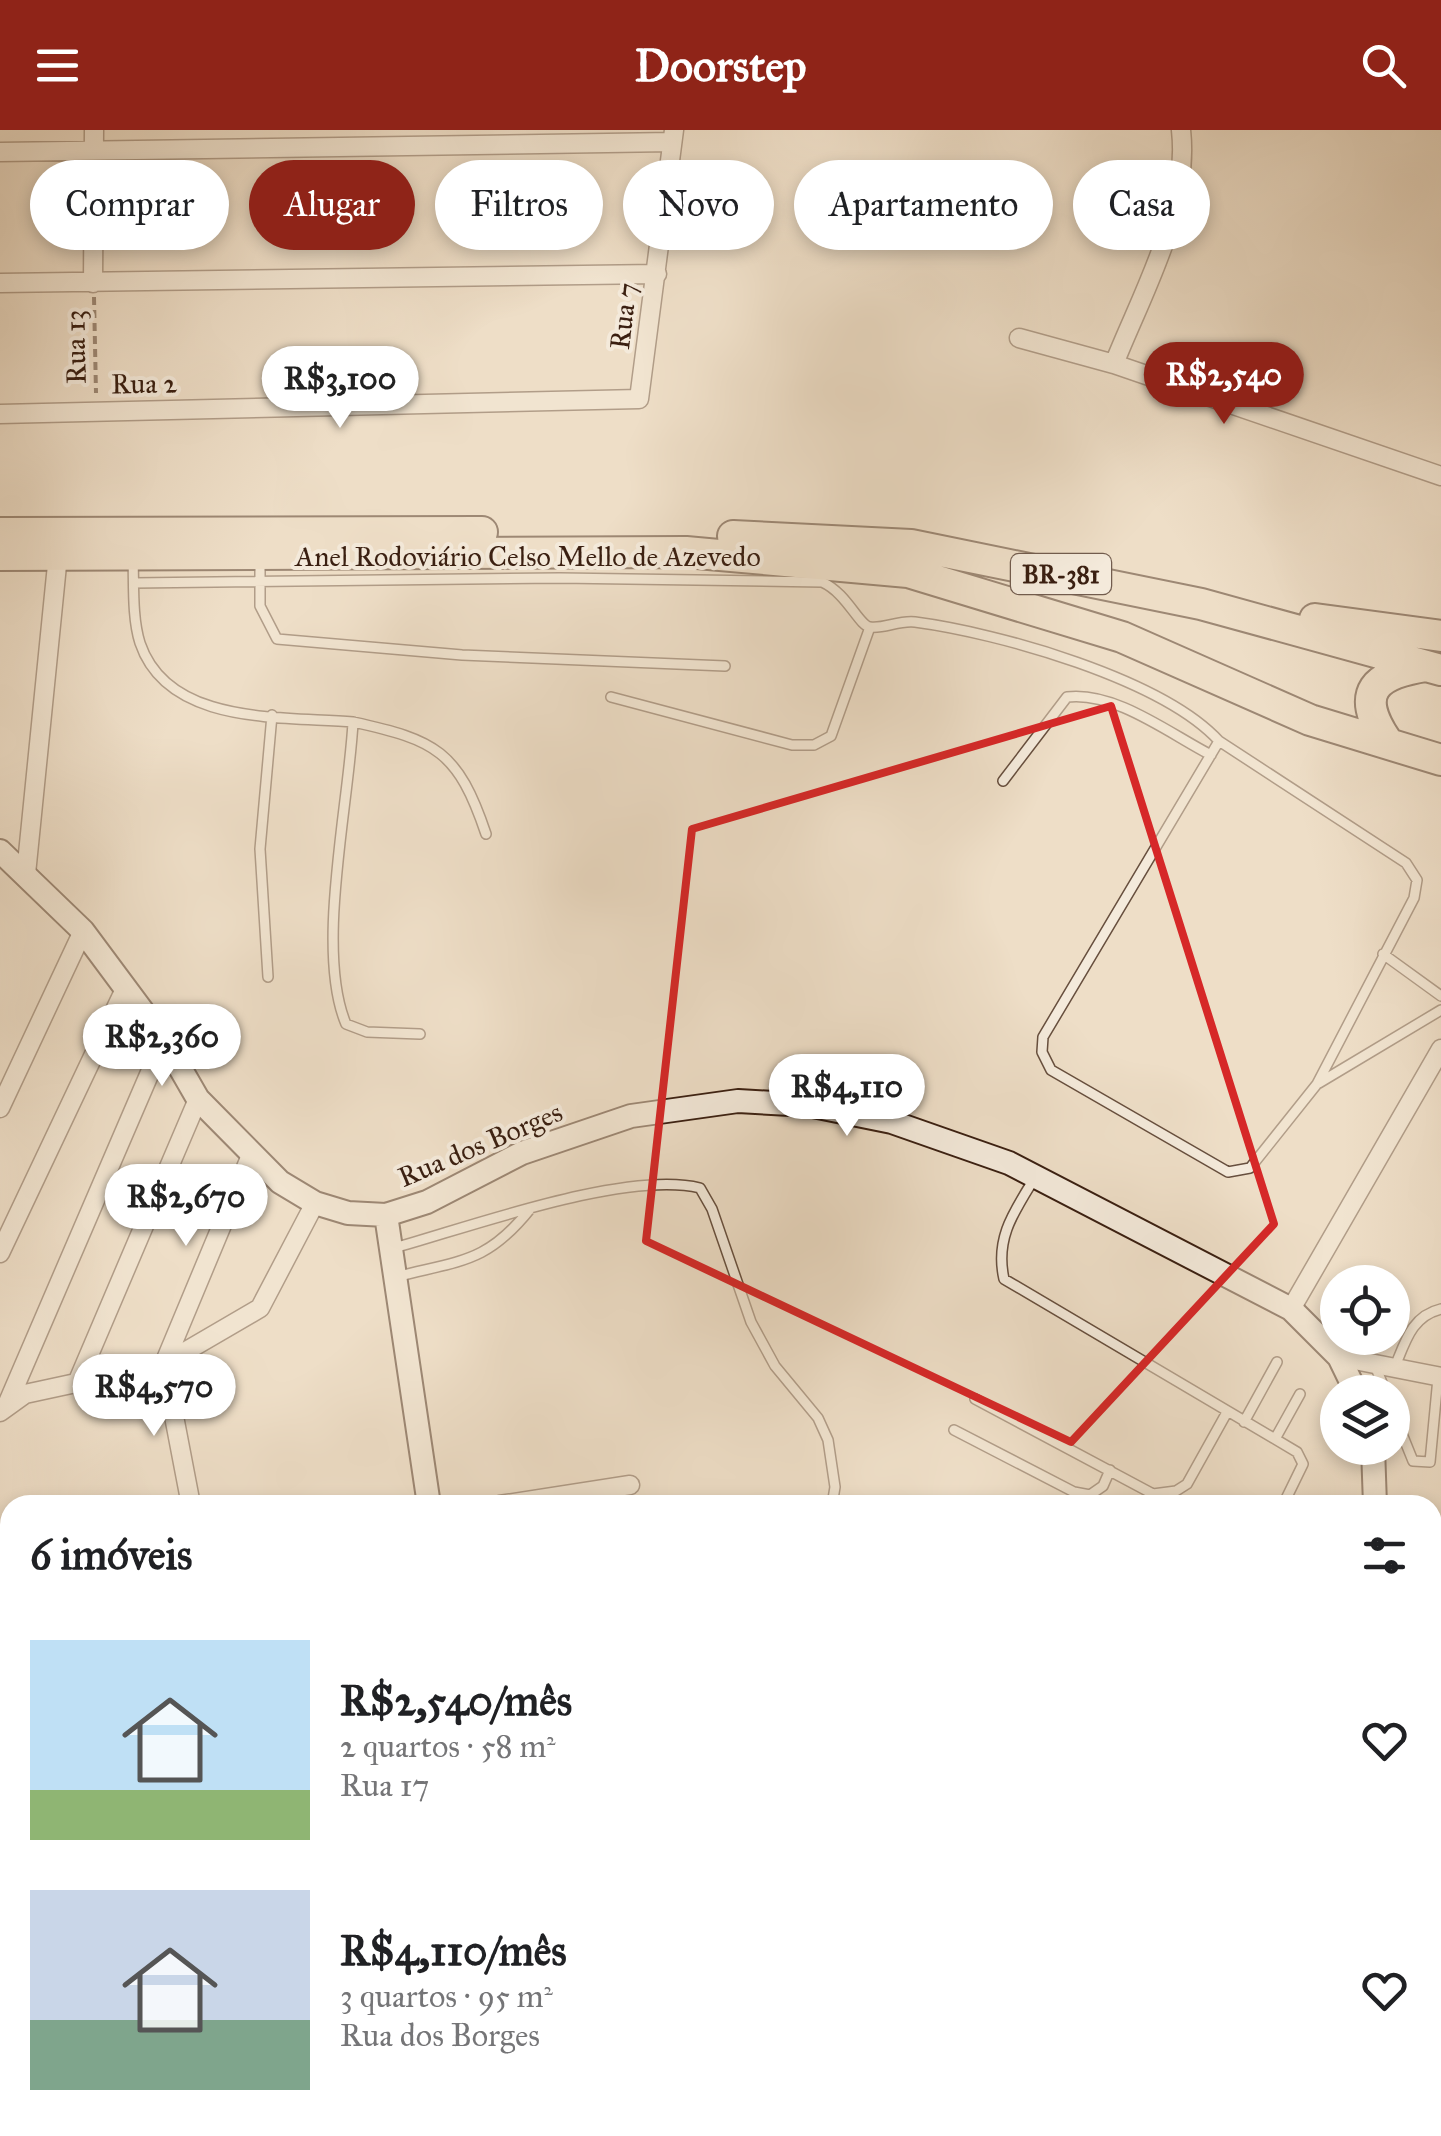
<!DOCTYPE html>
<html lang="pt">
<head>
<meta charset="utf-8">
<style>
  body { margin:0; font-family:"IM FELL Great Primer",serif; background:#f2f2f2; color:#202124; height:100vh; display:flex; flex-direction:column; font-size:38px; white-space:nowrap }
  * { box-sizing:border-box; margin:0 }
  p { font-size:32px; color:#757577 }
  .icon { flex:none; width:55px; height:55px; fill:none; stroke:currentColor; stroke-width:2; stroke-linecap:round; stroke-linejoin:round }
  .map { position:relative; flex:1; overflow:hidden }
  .drawer { position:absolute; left:0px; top:1365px; width:1442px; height:642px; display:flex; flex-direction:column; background:#fff; border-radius:30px 30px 0 0; box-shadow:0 5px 15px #0003 }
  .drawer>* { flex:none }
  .hud { position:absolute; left:30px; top:30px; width:1382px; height:90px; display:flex; gap:20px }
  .fabs { position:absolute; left:1320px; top:1135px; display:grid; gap:20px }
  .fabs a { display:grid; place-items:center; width:90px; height:90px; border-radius:50%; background:#fff; box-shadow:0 5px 15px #0003; font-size:50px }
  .price { position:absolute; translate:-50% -85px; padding:0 22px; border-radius:35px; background:#fff; color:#222; font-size:32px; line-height:65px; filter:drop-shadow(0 2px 5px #0008) }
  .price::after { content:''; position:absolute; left:50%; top:60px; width:30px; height:22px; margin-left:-15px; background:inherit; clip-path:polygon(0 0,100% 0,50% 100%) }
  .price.current { background:#8f2418; color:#fff }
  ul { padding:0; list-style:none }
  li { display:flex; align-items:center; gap:30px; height:250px; padding:0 30px }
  li span { display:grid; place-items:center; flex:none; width:280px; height:200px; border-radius:0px; color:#555 }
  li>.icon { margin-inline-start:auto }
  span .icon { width:120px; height:120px; fill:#fffc; stroke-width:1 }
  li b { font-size:42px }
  h2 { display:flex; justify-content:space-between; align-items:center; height:120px; padding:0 30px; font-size:42px }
  .tag { padding:0 35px; border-radius:45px; background:#fff; box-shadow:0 5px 15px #0003; font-size:35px; line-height:90px }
  .tag.current { background:#8f2418; color:#fff }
  header { display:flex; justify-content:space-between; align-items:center; height:130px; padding:0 30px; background:#8f2418; color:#fff; font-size:45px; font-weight:700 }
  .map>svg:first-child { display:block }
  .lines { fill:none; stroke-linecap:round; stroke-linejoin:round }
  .lane-casing { stroke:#674f3e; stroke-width:12 }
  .street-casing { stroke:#674f3e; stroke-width:21 }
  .secondary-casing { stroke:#3a1f11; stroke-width:26 }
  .highway-casing { stroke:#3a1f11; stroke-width:34 }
  .path { stroke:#3a1f11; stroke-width:4; stroke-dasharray:8 5; stroke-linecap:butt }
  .lane { stroke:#f4eadb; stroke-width:9 }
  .street { stroke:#f4eadb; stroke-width:18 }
  .secondary { stroke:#f4eadb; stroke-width:22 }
  .highway { stroke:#eedec7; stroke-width:30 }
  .marked { fill:none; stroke:#d62828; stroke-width:8; stroke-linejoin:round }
  .labels { text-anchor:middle; stroke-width:8; stroke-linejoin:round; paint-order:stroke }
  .shield { fill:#f4eadb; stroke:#725c4e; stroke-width:2.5 }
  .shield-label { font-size:25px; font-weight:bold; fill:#3a1f11 }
  .street-label { font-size:28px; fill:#3a1f11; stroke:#f4eadb }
</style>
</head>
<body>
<header><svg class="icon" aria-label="menu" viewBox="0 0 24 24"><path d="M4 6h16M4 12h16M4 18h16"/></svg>Doorstep<svg class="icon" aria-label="search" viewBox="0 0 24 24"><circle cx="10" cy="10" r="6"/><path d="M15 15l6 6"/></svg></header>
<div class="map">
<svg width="1441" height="2006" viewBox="0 0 1441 2006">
  <rect width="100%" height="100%" fill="#eedec7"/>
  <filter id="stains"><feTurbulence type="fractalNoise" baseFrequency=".002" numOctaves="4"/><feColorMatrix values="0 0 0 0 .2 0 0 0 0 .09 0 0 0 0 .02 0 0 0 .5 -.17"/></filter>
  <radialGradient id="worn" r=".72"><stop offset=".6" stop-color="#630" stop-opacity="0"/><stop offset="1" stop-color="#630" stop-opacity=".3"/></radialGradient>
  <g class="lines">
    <g class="lane-casing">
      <path id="lane" d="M260,427V476L277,509L462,525L725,536
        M133,428C134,454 132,488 140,513C168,596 282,586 353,592C349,674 315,820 346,894L367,902L420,904
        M134,453L560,448L822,452C847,463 859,496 870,497C884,499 899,490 915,492C999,503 1162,549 1219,611L1406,733L1417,750L1414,768L1317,954L1250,1038L1228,1042L1051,940L1042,922L1043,907L1219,611
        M611,567L792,615H814L831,606L870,497
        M353,592C436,610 458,621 486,704
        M1003,651L1067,567C1115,561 1170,604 1211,625
        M1383,824L1441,866
        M268,847L260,719L272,585
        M1319,953L1441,880
        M1034,1049C1013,1083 995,1109 1004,1149L1297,1322L1303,1334L1283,1375
        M394,1118C470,1097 626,1040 700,1058L712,1079L751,1192L775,1236L818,1288L828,1310L835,1357L832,1375
        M399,1146C463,1130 488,1132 531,1078
        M1375,1236L1386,1262
        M1394,1239C1405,1213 1411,1186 1441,1179
        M975,1269L1153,1364L1176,1361L1187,1354L1226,1284
        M1392,1279L1413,1331L1430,1332L1438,1248
        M1244,1292L1277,1232
        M954,1300L1074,1362L1090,1365L1103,1356L1110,1340
        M1275,1309L1300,1264
        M1432,1771L1441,1756
        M1420,1998L1430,2006"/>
    </g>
    <g class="street-casing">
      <path id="street" d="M0,22L672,12
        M0,153L657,144
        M93,153L94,0
        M1019,208L1114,234L1441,346
        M1114,234C1143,161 1190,80 1181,0
        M0,284L639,269L674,0
        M26,744L58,425
        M0,978L83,801
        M0,1123L125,859
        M1291,1179L1441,919
        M1339,1227L1441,1247
        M77,1253L198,969
        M6,1277L164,910
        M0,1282L25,1264L164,1234L260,1178L315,1073
        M191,1375L164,1234L252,1023
        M500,1375L630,1355
        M0,1441L10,1440
        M1432,1887L1441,1895
        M0,1897L10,1896
        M714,1998L737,2006
        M456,2006L471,1998"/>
    </g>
    <g class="secondary-casing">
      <path id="secondary" d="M0,721L83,801L164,910L198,969L280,1052L315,1073L348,1083L386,1085L427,1072L522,1023L631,986L738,971L808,975L892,992L1009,1033L1291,1179L1339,1227L1356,1262
        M386,1085L429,1375
        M1373,1318L1375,1375
        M0,1675L10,1674
        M839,2006L841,1998"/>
    </g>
    <g class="highway-casing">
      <path id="highway" d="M0,403L482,402
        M733,406L911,415L1201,474L1441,540
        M0,425L686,422L908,442L1122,507L1310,590L1441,630
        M1315,489L1441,506
        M1386,610C1354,562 1375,544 1426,536"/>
    </g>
    <path class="path" d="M94,167L96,263"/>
    <use href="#lane" class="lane"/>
    <use href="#street" class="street"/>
    <use href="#secondary" class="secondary"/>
    <use href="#highway" class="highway"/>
  </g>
  <path d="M0 0H1441V2006H0ZM1111,576L1274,1094L1071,1312L646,1111L692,699Z" fill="#eedec7" fill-opacity=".55" fill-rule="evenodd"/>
  <path class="marked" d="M1111,576L1274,1094L1071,1312L646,1111L692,699Z"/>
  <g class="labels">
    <rect class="shield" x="1011" y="424" width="100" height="40" rx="8"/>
    <g class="shield-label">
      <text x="1061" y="453">BR-381</text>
    </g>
    <g class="street-label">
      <text transform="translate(623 186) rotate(-83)" y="10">Rua 7</text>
      <text transform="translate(75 217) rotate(-91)" y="10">Rua 13</text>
      <text transform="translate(144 253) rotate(-1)" y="10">Rua 2</text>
      <text x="528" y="436">Anel Rodoviário Celso Mello de Azevedo</text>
      <text transform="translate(480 1014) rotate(-23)" y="10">Rua dos Borges</text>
    </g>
  </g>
  <rect width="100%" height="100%" filter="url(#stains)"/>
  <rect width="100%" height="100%" fill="url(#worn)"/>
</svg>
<div class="fabs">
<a><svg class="icon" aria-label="locate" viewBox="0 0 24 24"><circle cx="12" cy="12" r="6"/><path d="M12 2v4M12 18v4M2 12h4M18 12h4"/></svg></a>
<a><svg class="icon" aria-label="layers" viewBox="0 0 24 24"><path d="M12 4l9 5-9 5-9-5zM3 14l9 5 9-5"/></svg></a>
</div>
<b class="price current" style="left:1224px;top:297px">R$2,540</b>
<b class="price" style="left:340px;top:301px">R$3,100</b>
<b class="price" style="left:162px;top:959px">R$2,360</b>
<b class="price" style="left:847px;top:1009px">R$4,110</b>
<b class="price" style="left:186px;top:1119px">R$2,670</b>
<b class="price" style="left:154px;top:1309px">R$4,570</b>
<div class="hud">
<a class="tag">Comprar</a>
<a class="tag current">Alugar</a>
<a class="tag">Filtros</a>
<a class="tag">Novo</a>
<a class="tag">Apartamento</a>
<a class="tag">Casa</a>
</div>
<section class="drawer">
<h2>6 imóveis<svg class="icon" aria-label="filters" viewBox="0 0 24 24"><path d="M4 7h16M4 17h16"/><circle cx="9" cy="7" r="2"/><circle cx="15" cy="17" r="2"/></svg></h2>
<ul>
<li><span style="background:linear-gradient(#bfe0f5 75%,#8fb573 0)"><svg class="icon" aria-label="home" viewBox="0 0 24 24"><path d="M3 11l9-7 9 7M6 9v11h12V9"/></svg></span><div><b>R$2,540/mês</b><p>2 quartos · 58 m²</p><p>Rua 17</p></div><svg class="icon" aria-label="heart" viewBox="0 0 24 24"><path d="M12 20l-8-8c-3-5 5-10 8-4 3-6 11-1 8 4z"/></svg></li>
<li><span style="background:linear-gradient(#c9d6e8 65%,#7fa58c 0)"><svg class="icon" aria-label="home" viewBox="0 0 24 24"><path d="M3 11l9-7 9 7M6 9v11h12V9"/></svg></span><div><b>R$4,110/mês</b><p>3 quartos · 95 m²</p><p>Rua dos Borges</p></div><svg class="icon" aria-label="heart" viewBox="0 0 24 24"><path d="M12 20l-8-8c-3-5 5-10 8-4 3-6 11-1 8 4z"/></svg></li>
</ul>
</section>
</div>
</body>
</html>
